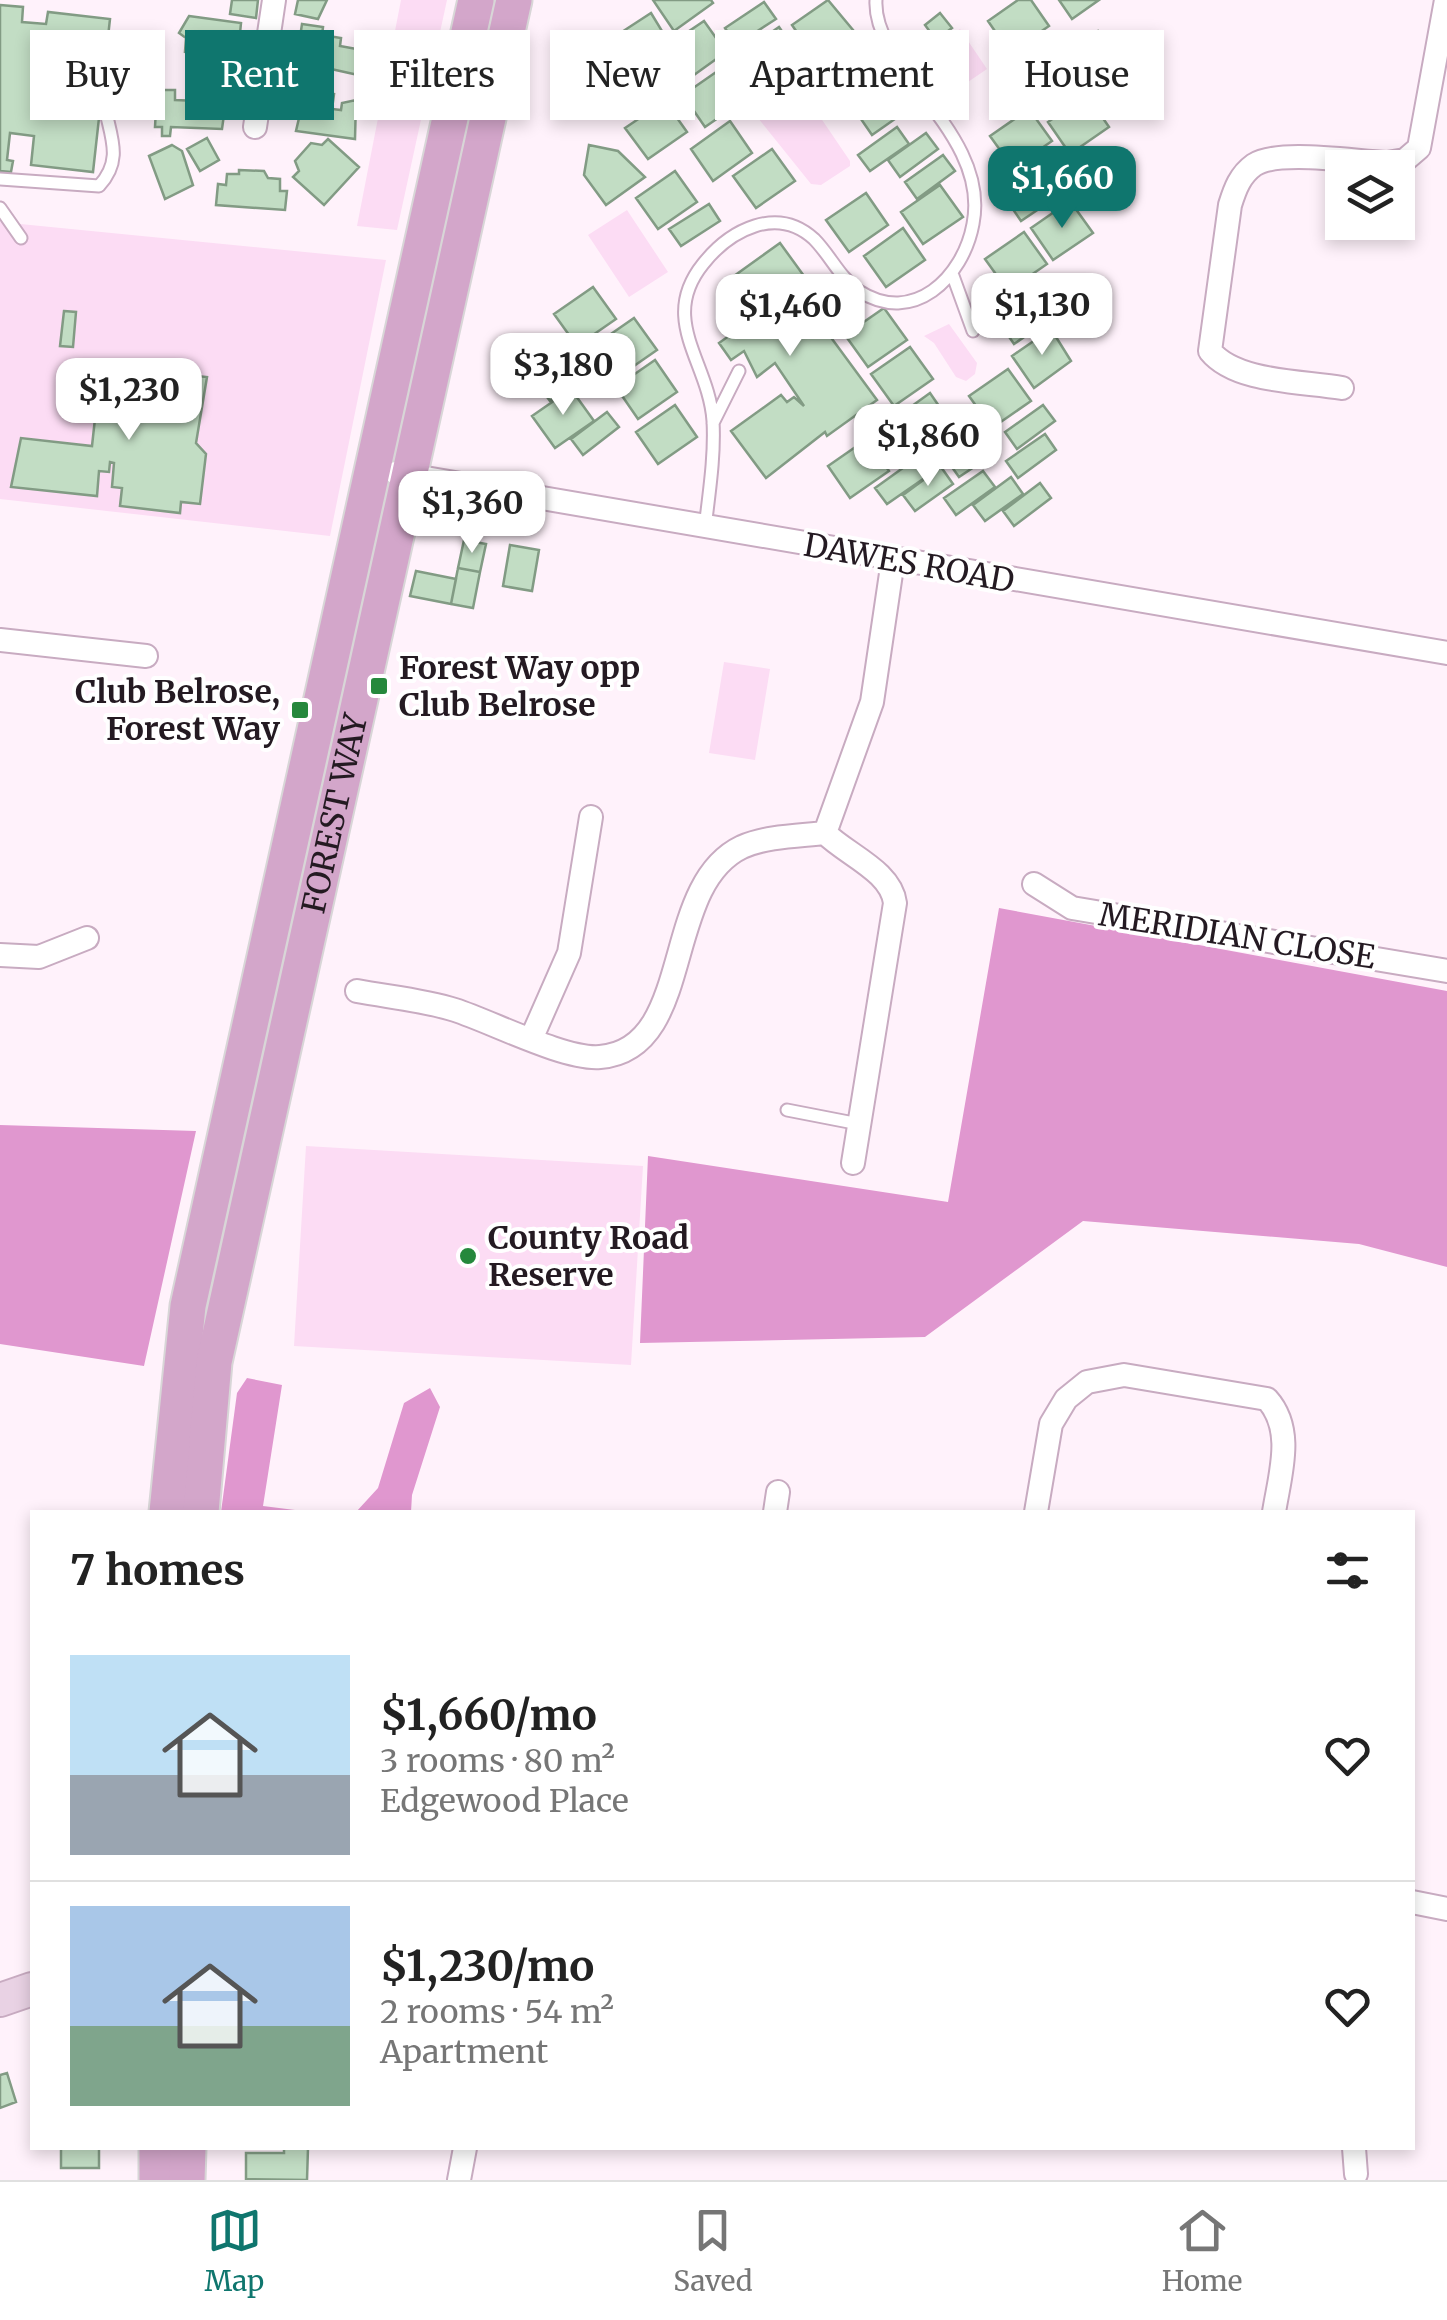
<!DOCTYPE html>
<html lang="en">
<head>
<meta charset="utf-8">
<style>
  body { margin:0; font-family:Merriweather,serif; background:#f6f6f6; color:#222; height:100vh; display:flex; flex-direction:column; font-size:38px; white-space:nowrap }
  * { box-sizing:border-box; margin:0 }
  p { font-size:32px; color:#767676 }
  .icon { flex:none; width:55px; height:55px; fill:none; stroke:currentColor; stroke-width:2; stroke-linecap:round; stroke-linejoin:round }
  .map { position:relative; flex:1; overflow:hidden }
  .side { position:absolute; left:30px; top:1510px; width:1385px; height:640px; display:flex; flex-direction:column; background:#fff; border-radius:0px; box-shadow:0 5px 15px #0003 }
  .side>* { flex:none }
  .guide { position:absolute; left:30px; top:30px; width:1388px; height:90px; display:flex; gap:20px }
  .buttons { position:absolute; left:1325px; top:150px; display:grid; gap:20px }
  .buttons a { display:grid; place-items:center; width:90px; height:90px; border-radius:0px; background:#fff; box-shadow:0 5px 15px #0003; font-size:50px }
  .price { position:absolute; translate:-50% -85px; padding:0 22px; border-radius:20px; background:#fff; color:#222; font-size:32px; line-height:65px; filter:drop-shadow(0 2px 5px #0008) }
  .price::after { content:''; position:absolute; left:50%; top:60px; width:30px; height:22px; margin-left:-15px; background:inherit; clip-path:polygon(0 0,100% 0,50% 100%) }
  .price.active { background:#0f766e; color:#fff }
  ul { padding:0; list-style:none }
  li { display:flex; align-items:center; gap:30px; height:250px; padding:0 40px }
  li+li { border-top:2px solid #e0e0e0 }
  li span { display:grid; place-items:center; flex:none; width:280px; height:200px; border-radius:0px; color:#555 }
  li>.icon { margin-inline-start:auto }
  span .icon { width:120px; height:120px; fill:#fffc; stroke-width:1 }
  li b { font-size:42px }
  h2 { display:flex; justify-content:space-between; align-items:center; height:120px; padding:0 40px; font-size:42px }
  .chip { padding:0 35px; border-radius:0px; background:#fff; box-shadow:0 5px 15px #0003; font-size:35px; line-height:90px }
  .chip.active { background:#0f766e; color:#fff }
  .tab-bar { display:flex; justify-content:space-around; align-items:center; height:140px; border-top:2px solid #e0e0e0; background:#fff; font-size:28px; color:#767676 }
  .tab-bar a { display:grid; justify-items:center; gap:5px }
  .tab-bar .active { color:#0f766e }
  .map>svg:first-child { display:block }
  .green { fill:#fcdcf4 }
  .forest { fill:#e097cf }
  .building { fill:#c2ddc4; stroke:#829b84; stroke-width:2.5 }
  .lines { fill:none; stroke-linecap:round; stroke-linejoin:round }
  .lane-casing { stroke:#c8abc1; stroke-width:15 }
  .street-casing { stroke:#c8abc1; stroke-width:26 }
  .secondary-casing { stroke:#c8abc1; stroke-width:36 }
  .primary-casing { stroke:#d8d6d7; stroke-width:39 }
  .lane { stroke:#fff; stroke-width:11 }
  .street { stroke:#fff; stroke-width:22 }
  .secondary { stroke:#e9d2e4; stroke-width:32 }
  .primary { stroke:#d3a6ca; stroke-width:35 }
  .poi-dot { fill:#25883c; stroke:#fff; stroke-width:4 }
  .labels { text-anchor:middle; stroke-width:8; stroke-linejoin:round; paint-order:stroke }
  .street-label { font-size:32px; fill:#241a22; stroke:#fff }
  .poi-label { font-size:32px; font-weight:bold; fill:#241a22; stroke:#fff; text-anchor:start }
</style>
</head>
<body>
<div class="map">
<svg width="1447" height="2180" viewBox="0 0 1447 2180">
  <rect width="100%" height="100%" fill="#fff2fb"/>
  <path class="green" d="M401,0H447L397,230L357,226Z
    M960,29L987,69L968,82L941,42Z
    M793,77L850,161V166L821,185L811,184L758,118L762,114L756,102Z
    M627,210L668,272L629,297L588,235Z
    M0,222L386,260L330,536L0,499Z
    M949,324L977,363L975,374L966,381L956,377L934,343L924,336Z
    M724,662L770,669L755,760L709,753Z
    M306,1146L643,1166L631,1365L294,1346Z"/>
  <path class="forest" d="M999,908L1447,991V1267L1359,1244L1083,1221L925,1337L640,1343L648,1156L948,1202Z
    M0,1125L196,1131L144,1366L0,1344Z
    M247,1378L282,1385L263,1506L311,1512H221L237,1393Z
    M430,1388L440,1407L412,1495L411,1512H356L378,1488L404,1403Z"/>
  <path class="building" d="M232,0H258L256,18L230,14Z
    M327,0L318,19L295,14L298,0Z
    M653,0H711L713,3L674,31Z
    M828,0L853,30L814,57L792,25Z
    M1018,0H1031L1049,26L1010,53L988,21Z
    M1059,0H1099L1072,19Z
    M764,2L776,19L736,45L725,28Z
    M0,5L23,7L22,22L46,24L48,12L110,19L93,172L31,165L34,136L10,133L7,160L13,161L11,172L0,171Z
    M651,13L662,31L622,56L611,39Z
    M940,13L952,28L936,40L925,25Z
    M189,16L241,23L236,73L212,71L213,55L185,52L186,38L179,33Z
    M704,21L726,52L687,80L664,48Z
    M302,24L323,27L322,35L341,38L340,46L362,50L358,75L304,63L307,46L299,44Z
    M779,27L801,59L762,86L740,54Z
    M1098,31L1121,63L1081,90L1059,58Z
    M1039,45L1062,77L1022,104L1000,72Z
    M843,48L865,80L826,107L803,75Z
    M650,50L673,82L634,110L611,78Z
    M722,68L744,100L705,127L683,95Z
    M889,76L912,107L872,135L850,103Z
    M206,78L229,79L222,129L171,127L170,136H162V127H155L157,90H175V100L199,101V96H206Z
    M307,84L328,87L327,93L334,94L332,109L341,110L342,103L356,100L355,139L296,131Z
    M1087,95L1109,127L1070,154L1048,122Z
    M665,101L687,132L648,159L625,128Z
    M1029,109L1052,141L1013,168L990,136Z
    M730,121L752,153L713,181L691,149Z
    M897,127L909,144L870,171L858,155Z
    M926,133L938,149L900,177L888,160Z
    M207,138L219,160L200,171L187,149Z
    M328,139L359,167L324,205L293,177L299,171L295,161L311,143L322,145Z
    M172,145L182,151L193,185L165,199L149,156Z
    M589,145L618,151L645,177L606,205L584,175Z
    M772,149L795,181L756,208L733,176Z
    M943,155L955,171L917,199L905,182Z
    M1038,162L1061,194L1021,221L999,189Z
    M239,170L264,171L268,178L280,179V191H287L285,210L216,205L218,184L226,185L227,174H239Z
    M675,171L697,202L658,229L636,198Z
    M940,185L963,217L923,244L901,212Z
    M866,193L888,225L849,252L826,220Z
    M1070,201L1093,233L1053,260L1031,228Z
    M709,204L720,221L681,246L669,229Z
    M903,228L925,260L886,287L864,256Z
    M1024,232L1047,264L1008,291L985,259Z
    M780,243L820,298L828,293L843,314L824,328L877,400L827,436L825,432L766,478L731,431L781,395L787,402L794,397L804,406L775,363L757,377L744,351L731,360L719,343L733,333L724,320L738,310L720,286Z
    M1031,285L1053,317L1014,344L992,312Z
    M593,287L616,319L577,346L554,314Z
    M884,308L907,340L868,367L845,335Z
    M64,311L76,312L73,347L60,346Z
    M634,318L657,350L618,377L595,345Z
    M1051,329L1071,361L1034,388L1012,356Z
    M910,347L933,379L894,406L871,374Z
    M149,360L159,372L207,377L196,443L206,454L200,504L181,502L180,513L120,506L122,488L112,487L114,463L110,462L109,472L99,471L97,496L11,487L21,438L92,446L100,373L107,366L135,369Z
    M655,360L677,392L638,419L616,387Z
    M544,361L570,366L580,380L550,401L539,386Z
    M1008,369L1031,401L992,428L969,396Z
    M571,389L594,421L555,448L532,416Z
    M930,393L952,425L913,453L891,421Z
    M675,405L697,437L658,464L636,432Z
    M1043,405L1055,421L1017,449L1005,432Z
    M607,412L619,427L583,455L571,439Z
    M976,419L998,451L959,477L937,446Z
    M1045,434L1056,450L1018,478L1006,461Z
    M867,439L889,471L850,498L828,466Z
    M914,460L926,477L887,504L875,488Z
    M941,467L953,484L915,511L903,495Z
    M983,471L995,487L956,515L944,498Z
    M1011,477L1023,494L985,521L973,505Z
    M1040,483L1051,498L1014,526L1003,511Z
    M464,540L486,544L480,572L458,568Z
    M510,545L539,550L532,591L503,586Z
    M458,568L480,572L473,608L451,604Z
    M416,571L456,579L451,604L410,596Z
    M7,2073L16,2102L0,2108V2075Z
    M61,2148H99V2168H61Z
    M284,2148H308L307,2180L246,2179V2153H284Z"/>
  <g class="lines">
    <g class="lane-casing">
      <path id="lane" d="M0,179L99,186C123,160 111,138 105,108
        M0,208L21,238
        M953,276L973,331
        M713,423L739,371
        M705,528C709,493 715,456 713,421C709,362 658,320 703,264C730,230 777,205 814,239C830,255 840,278 859,291C913,326 963,278 973,224C991,132 872,70 876,0
        M787,1110L859,1124"/>
    </g>
    <g class="street-casing">
      <path id="street" d="M255,127L274,0
        M1342,388C1303,381 1236,383 1210,351L1230,205C1235,189 1240,175 1254,165C1278,149 1356,162 1387,163L1405,160L1419,148L1446,0
        M396,473L1447,653
        M0,640L146,656
        M825,833L872,702L893,560
        M1034,884L1072,908L1447,971
        M0,955L39,957L87,938
        M357,991C389,997 424,1000 455,1010C492,1022 565,1060 600,1057C696,1049 660,886 742,847C767,836 798,836 825,833C847,855 891,871 895,903L853,1163
        M532,1037L569,953L591,817
        M775,1512L778,1492
        M1036,1512L1051,1424L1066,1399L1087,1382L1124,1375L1267,1399C1295,1430 1280,1474 1274,1512
        M1412,1902L1447,1909
        M1354,2148L1356,2174
        M459,2180L465,2148"/>
    </g>
    <g class="secondary-casing">
      <path id="secondary" d="M0,2000L32,1989"/>
    </g>
    <g class="primary-casing">
      <g id="primary">
        <path d="M167,1512L188,1306L476,0"/>
        <path id="s1" d="M201,1512L214,1362L514,0"/>
        <path d="M157,2148V2180"/>
        <path d="M187,2180L188,2148"/>
      </g>
    </g>
    <use href="#lane" class="lane"/>
    <use href="#street" class="street"/>
    <use href="#secondary" class="secondary"/>
    <use href="#primary" class="primary"/>
  </g>
  <g class="poi-dot">
    <rect x="369" y="676" width="20" height="20" rx="5"/>
    <rect x="290" y="700" width="20" height="20" rx="5"/>
    <circle cx="468" cy="1256" r="10"/>
  </g>
  <g class="labels">
    <g class="street-label">
      <text transform="translate(909 563) rotate(10)" y="11">DAWES ROAD</text>
      <text dy="11" stroke="none"><textPath href="#s1" startOffset="712">FOREST WAY</textPath></text>
      <text transform="translate(1237 936) rotate(9)" y="11">MERIDIAN CLOSE</text>
    </g>
    <g class="poi-label">
      <text x="399" y="679">Forest Way opp<tspan x="399" dy="37">Club Belrose</tspan></text>
      <text x="280" y="703" text-anchor="end">Club Belrose,<tspan x="280" dy="37">Forest Way</tspan></text>
      <text x="488" y="1249">County Road<tspan x="488" dy="37">Reserve</tspan></text>
    </g>
  </g>
</svg>
<div class="buttons">
<a><svg class="icon" aria-label="layers" viewBox="0 0 24 24"><path d="M12 4l9 5-9 5-9-5zM3 14l9 5 9-5"/></svg></a>
</div>
<b class="price active" style="left:1062px;top:231px">$1,660</b>
<b class="price" style="left:1042px;top:358px">$1,130</b>
<b class="price" style="left:790px;top:359px">$1,460</b>
<b class="price" style="left:563px;top:418px">$3,180</b>
<b class="price" style="left:129px;top:443px">$1,230</b>
<b class="price" style="left:928px;top:489px">$1,860</b>
<b class="price" style="left:472px;top:556px">$1,360</b>
<div class="guide">
<a class="chip">Buy</a>
<a class="chip active">Rent</a>
<a class="chip">Filters</a>
<a class="chip">New</a>
<a class="chip">Apartment</a>
<a class="chip">House</a>
</div>
<section class="side">
<h2>7 homes<svg class="icon" aria-label="filters" viewBox="0 0 24 24"><path d="M4 7h16M4 17h16"/><circle cx="9" cy="7" r="2"/><circle cx="15" cy="17" r="2"/></svg></h2>
<ul>
<li><span style="background:linear-gradient(#bfe0f5 60%,#9aa5b1 0)"><svg class="icon" aria-label="home" viewBox="0 0 24 24"><path d="M3 11l9-7 9 7M6 9v11h12V9"/></svg></span><div><b>$1,660/mo</b><p>3 rooms · 80 m²</p><p>Edgewood Place</p></div><svg class="icon" aria-label="heart" viewBox="0 0 24 24"><path d="M12 20l-8-8c-3-5 5-10 8-4 3-6 11-1 8 4z"/></svg></li>
<li><span style="background:linear-gradient(#a9c7e8 60%,#7fa58c 0)"><svg class="icon" aria-label="home" viewBox="0 0 24 24"><path d="M3 11l9-7 9 7M6 9v11h12V9"/></svg></span><div><b>$1,230/mo</b><p>2 rooms · 54 m²</p><p>Apartment</p></div><svg class="icon" aria-label="heart" viewBox="0 0 24 24"><path d="M12 20l-8-8c-3-5 5-10 8-4 3-6 11-1 8 4z"/></svg></li>
</ul>
</section>
</div>
<nav class="tab-bar">
<a class="active"><svg class="icon" aria-label="map" viewBox="0 0 24 24"><path d="M3 6l6-2 6 2 6-2v14l-6 2-6-2-6 2zM9 4v14M15 6v14"/></svg>Map</a>
<a><svg class="icon" aria-label="saved" viewBox="0 0 24 24"><path d="M7 4h10v16l-5-4-5 4z"/></svg>Saved</a>
<a><svg class="icon" aria-label="home" viewBox="0 0 24 24"><path d="M3 11l9-7 9 7M6 9v11h12V9"/></svg>Home</a>
</nav>
</body>
</html>
